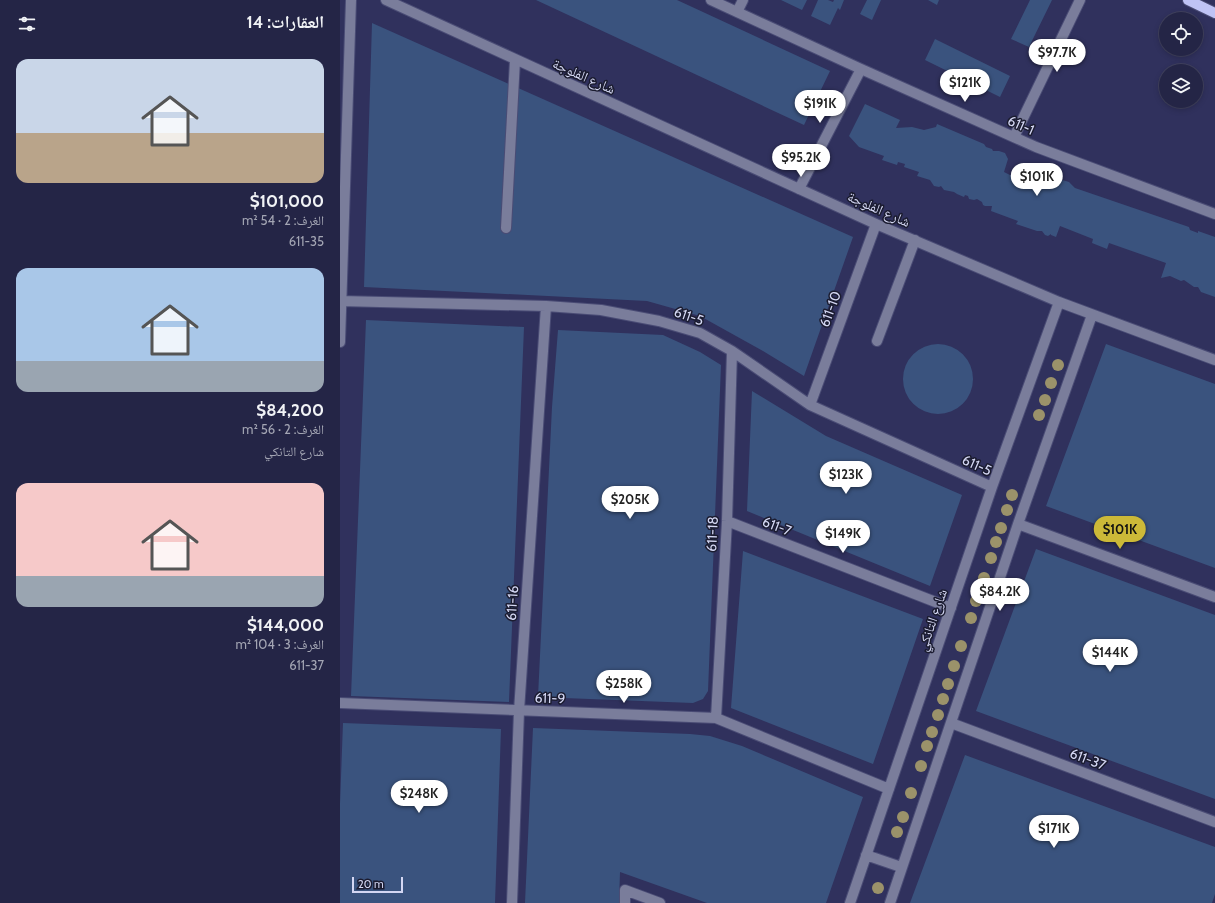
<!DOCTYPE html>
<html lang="ar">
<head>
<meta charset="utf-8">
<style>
  body { margin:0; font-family:Cabin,"Noto Naskh Arabic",sans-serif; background:#2c2d4d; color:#f1f3f6; direction:rtl; height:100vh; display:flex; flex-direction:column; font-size:15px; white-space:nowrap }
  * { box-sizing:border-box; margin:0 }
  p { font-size:13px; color:#a3a5b3 }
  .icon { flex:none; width:22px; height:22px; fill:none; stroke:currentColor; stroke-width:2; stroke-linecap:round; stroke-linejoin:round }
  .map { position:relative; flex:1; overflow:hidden; direction:ltr }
  .details { display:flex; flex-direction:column; background:#242546; width:340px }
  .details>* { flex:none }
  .buttons { position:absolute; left:819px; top:12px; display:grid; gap:8px }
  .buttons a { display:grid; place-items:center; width:44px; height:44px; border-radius:50%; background:#242546; box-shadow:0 2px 6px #0003,0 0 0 1px #41425f; font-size:20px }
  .scale { position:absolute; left:12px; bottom:10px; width:51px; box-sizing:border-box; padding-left:4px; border:2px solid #d4d7f3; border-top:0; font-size:11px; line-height:14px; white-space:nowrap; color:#d4d7f3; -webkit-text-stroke:3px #1b1c30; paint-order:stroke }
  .price { position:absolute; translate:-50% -34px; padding:0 9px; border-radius:14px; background:#fff; color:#222; font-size:13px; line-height:26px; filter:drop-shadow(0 1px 2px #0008) }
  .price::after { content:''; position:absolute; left:50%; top:24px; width:12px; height:9px; margin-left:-6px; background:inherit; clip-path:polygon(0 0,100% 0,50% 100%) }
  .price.selected { background:#ccb938; color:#111 }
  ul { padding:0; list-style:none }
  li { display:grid; align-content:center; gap:8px; height:212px; padding:0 16px }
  li span { display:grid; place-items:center; height:124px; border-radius:12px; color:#555 }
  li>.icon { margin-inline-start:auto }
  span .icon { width:72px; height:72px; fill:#fffc; stroke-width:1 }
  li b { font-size:17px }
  h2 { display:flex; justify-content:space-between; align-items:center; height:48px; padding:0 16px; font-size:17px }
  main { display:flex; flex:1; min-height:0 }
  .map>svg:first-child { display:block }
  .building { fill:#3a537e }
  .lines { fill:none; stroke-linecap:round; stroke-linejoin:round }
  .minor-casing { stroke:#4a4c75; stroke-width:12 }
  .major-casing { stroke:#4a4c75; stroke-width:12 }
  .minor { stroke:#7a7d9b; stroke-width:10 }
  .major { stroke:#bfc3f5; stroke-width:10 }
  .tree { fill:#9b926a }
  .labels { text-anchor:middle; stroke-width:3; stroke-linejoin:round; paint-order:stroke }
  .street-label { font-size:14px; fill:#d4d7f3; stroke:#1b1c30 }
</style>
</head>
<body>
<main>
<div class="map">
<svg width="875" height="903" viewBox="0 0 875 903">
  <rect width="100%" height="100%" fill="#30315d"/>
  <path class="building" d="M196,0H337L490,71L464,125Z
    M441,0H467L462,10Z
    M478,0H488L493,2L494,0H504L500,10L498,8L490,25L471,16Z
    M527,0H541L532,20L520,14Z
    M588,0H599L597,5Z
    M690,0H712L689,47L671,39Z
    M32,23L513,237L464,376L423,351L360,316L307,301L24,287Z
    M595,39L670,76L660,97L585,60Z
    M525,104L560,120L556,128L572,127L584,130L596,127L597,124L644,144L646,147L652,149L653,151H659L665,153L668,159L664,172L670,175L681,174L684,182L693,180L697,172L703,174L704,177L719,179L729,182L735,188L849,227L850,230L858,233V231L875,237V297L861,292L858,287H854L844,280L841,281L830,276L821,278L826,263L769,243L767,249L752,243L753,239L720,226L716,237L711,235V234L708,236L705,235L702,231H697L676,224L678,221L651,211L652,206H645L643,205L642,202L637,199L634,200L629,199L628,196L625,195L624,197L617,194L614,192L604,190L601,186L599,187L594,186L590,180L577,176L579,172L564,167L565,164L558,162L557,165L542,160L544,156L519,147L509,136Z
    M26,320L184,327L169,702L11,696Z
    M218,330L323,335L360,352L381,365L368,691L363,699L353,703L198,697L212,407Z
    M563 379a35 35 0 1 1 70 0a35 35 0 1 1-70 0Z
    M766,344L875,384V568L706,506Z
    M412,391L486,436L622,495L590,586L407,511Z
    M696,549L875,615V799L636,711Z
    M403,551L583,619L533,764L391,708Z
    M3,723L161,729L155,903H0V804Z
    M193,728L350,734L370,736L402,746L523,797L486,903H367L280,872L279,903H185Z
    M625,755L875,847V894L872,903H570Z"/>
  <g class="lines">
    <g class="minor-casing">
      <path id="minor" d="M46,0L536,224L719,302L875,360
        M371,0L521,69L696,147L875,214
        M397,12L403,0
        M674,137L740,0
        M459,189L521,69
        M166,228L175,60
        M0,301L206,306L261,310L319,321L360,333L392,351L470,405L652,487
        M537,341L575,240
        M0,342L11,0
        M470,405L536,224
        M387,521L611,608
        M678,524L875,597
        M0,703L376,718L549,789
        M376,718L387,521L392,351
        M611,723L875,822
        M526,855L561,867
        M172,903L179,711L206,306
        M285,903V890L320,903
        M510,903L652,487L719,302
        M550,903L678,524L752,315"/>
    </g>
    <g class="major-casing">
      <path id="major" d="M848,0L875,13"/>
    </g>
    <use href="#minor" class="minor"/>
    <use href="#major" class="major"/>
  </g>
  <g class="tree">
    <circle cx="718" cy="365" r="6"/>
    <circle cx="711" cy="383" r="6"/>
    <circle cx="705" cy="400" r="6"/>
    <circle cx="699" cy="415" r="6"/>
    <circle cx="672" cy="495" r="6"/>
    <circle cx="667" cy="510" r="6"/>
    <circle cx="661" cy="528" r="6"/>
    <circle cx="656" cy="542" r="6"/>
    <circle cx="651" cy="558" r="6"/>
    <circle cx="644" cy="578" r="6"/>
    <circle cx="636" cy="601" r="6"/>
    <circle cx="631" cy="618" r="6"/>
    <circle cx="621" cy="646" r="6"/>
    <circle cx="614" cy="666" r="6"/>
    <circle cx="608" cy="684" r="6"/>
    <circle cx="603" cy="699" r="6"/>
    <circle cx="598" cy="715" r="6"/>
    <circle cx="592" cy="732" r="6"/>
    <circle cx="587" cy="746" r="6"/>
    <circle cx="581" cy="766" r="6"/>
    <circle cx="571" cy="793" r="6"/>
    <circle cx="563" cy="817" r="6"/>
    <circle cx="557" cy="832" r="6"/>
    <circle cx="538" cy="888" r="6"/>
  </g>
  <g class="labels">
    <g class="street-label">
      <text transform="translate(244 76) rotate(24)" y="5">شارع الفلوجة</text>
      <text transform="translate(681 125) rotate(24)" y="5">611-1</text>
      <text transform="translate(539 209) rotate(24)" y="5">شارع الفلوجة</text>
      <text transform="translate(490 309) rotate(-70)" y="5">611-10</text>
      <text transform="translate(349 316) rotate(19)" y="5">611-5</text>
      <text transform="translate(637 465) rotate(24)" y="5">611-5</text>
      <text transform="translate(437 526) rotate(21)" y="5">611-7</text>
      <text transform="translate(372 534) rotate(-87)" y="5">611-18</text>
      <text transform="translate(172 603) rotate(-86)" y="5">611-16</text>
      <text transform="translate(592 620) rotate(-71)" y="5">شارع التانكي</text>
      <text transform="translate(210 698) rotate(2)" y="5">611-9</text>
      <text transform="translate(748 759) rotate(21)" y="5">611-37</text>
    </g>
  </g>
</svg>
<div class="buttons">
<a><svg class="icon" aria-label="locate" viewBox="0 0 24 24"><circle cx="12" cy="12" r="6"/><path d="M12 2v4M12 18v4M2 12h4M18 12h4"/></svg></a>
<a><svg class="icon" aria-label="layers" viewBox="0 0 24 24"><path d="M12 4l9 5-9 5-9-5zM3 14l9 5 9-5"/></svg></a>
</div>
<div class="scale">20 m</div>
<b class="price" style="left:717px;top:73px">$97.7K</b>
<b class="price" style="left:625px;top:103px">$121K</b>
<b class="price" style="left:480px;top:124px">$191K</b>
<b class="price" style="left:461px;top:178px">$95.2K</b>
<b class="price" style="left:697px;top:197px">$101K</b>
<b class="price" style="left:506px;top:495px">$123K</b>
<b class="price" style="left:290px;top:520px">$205K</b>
<b class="price selected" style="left:780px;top:550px">$101K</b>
<b class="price" style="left:503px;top:554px">$149K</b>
<b class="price" style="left:660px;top:612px">$84.2K</b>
<b class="price" style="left:770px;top:673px">$144K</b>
<b class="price" style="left:284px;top:704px">$258K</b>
<b class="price" style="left:79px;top:814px">$248K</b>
<b class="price" style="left:714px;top:849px">$171K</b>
</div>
<section class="details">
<h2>العقارات: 14<svg class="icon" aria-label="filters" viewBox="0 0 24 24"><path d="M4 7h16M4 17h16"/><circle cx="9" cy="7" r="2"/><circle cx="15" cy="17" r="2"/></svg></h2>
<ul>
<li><span style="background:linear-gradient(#c9d6e8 60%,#b9a48a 0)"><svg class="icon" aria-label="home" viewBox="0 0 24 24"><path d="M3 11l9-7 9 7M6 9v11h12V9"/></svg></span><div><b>$101,000</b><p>الغرف: 2 · 54 m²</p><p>611-35</p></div></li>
<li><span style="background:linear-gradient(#a9c7e8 75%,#9aa5b1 0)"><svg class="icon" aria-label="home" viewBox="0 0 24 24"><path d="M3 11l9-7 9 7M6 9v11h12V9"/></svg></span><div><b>$84,200</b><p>الغرف: 2 · 56 m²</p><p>شارع التانكي</p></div></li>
<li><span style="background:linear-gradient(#f6c9c9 75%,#9aa5b1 0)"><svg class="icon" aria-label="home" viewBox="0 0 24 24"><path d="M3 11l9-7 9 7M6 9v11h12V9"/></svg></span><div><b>$144,000</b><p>الغرف: 3 · 104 m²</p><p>611-37</p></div></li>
</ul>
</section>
</main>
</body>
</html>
